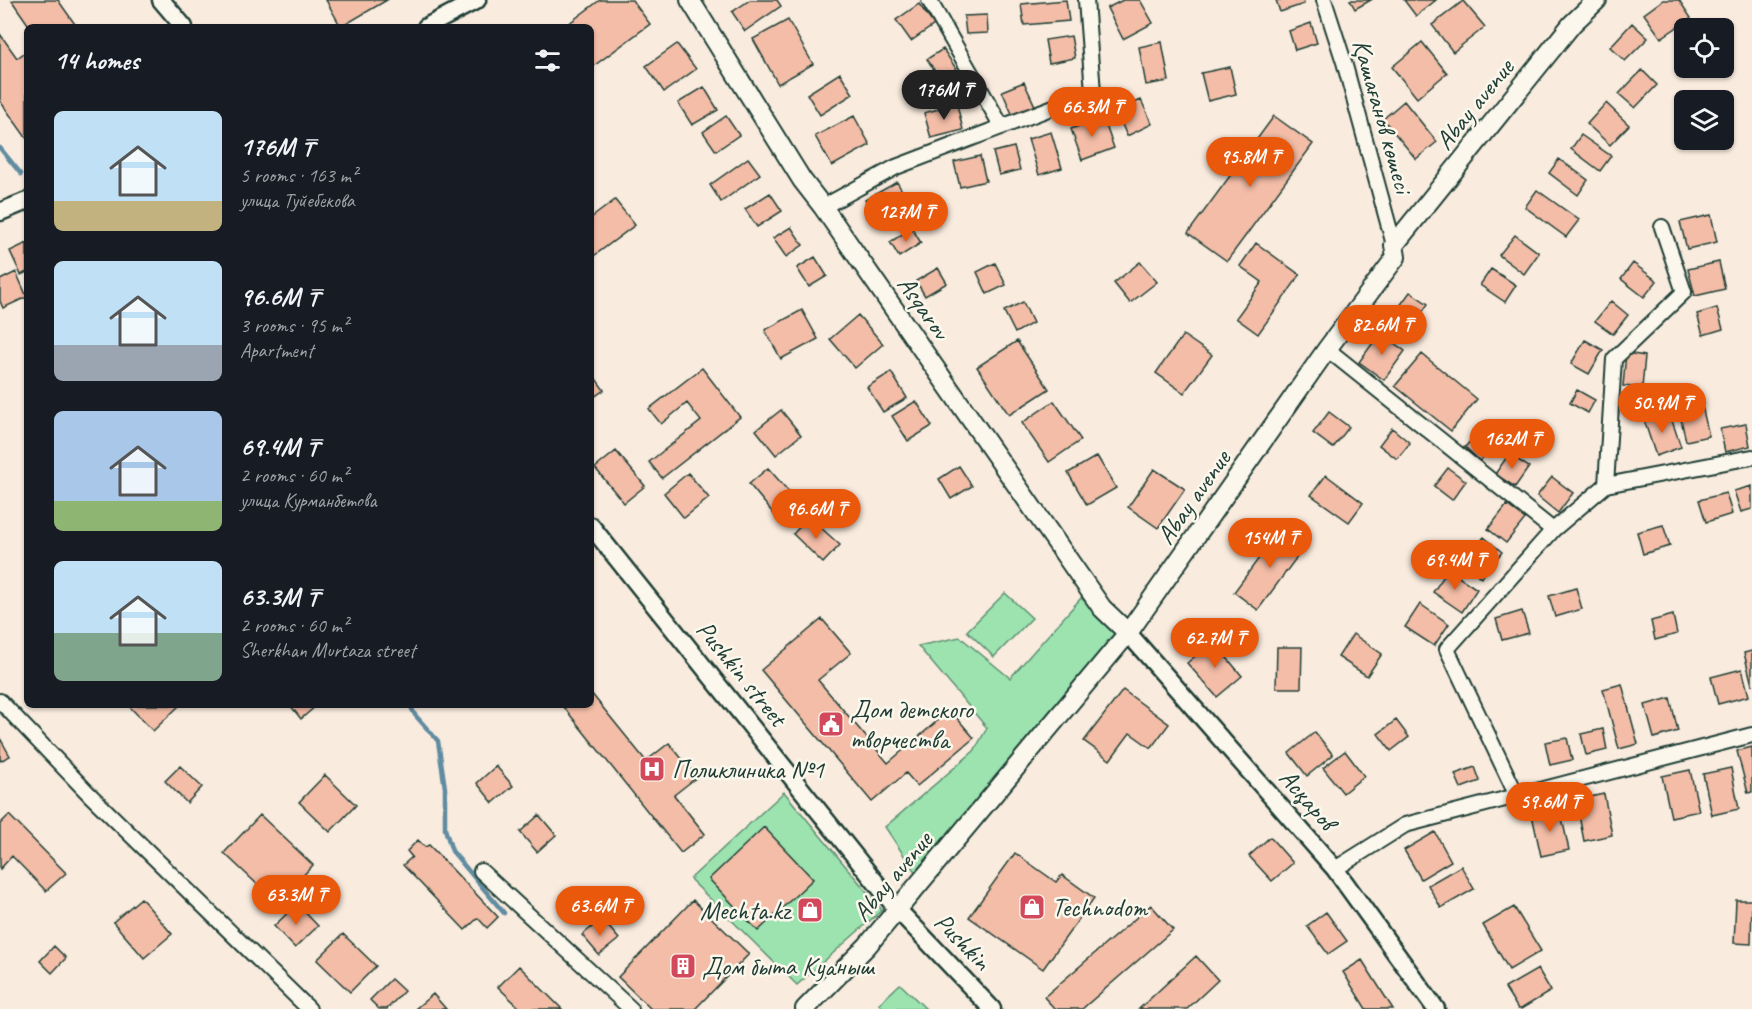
<!DOCTYPE html>
<html lang="en">
<head>
<meta charset="utf-8">
<style>
  body { margin:0; font-family:Caveat,sans-serif; background:#242831; color:#f1f3f6; height:100vh; display:flex; flex-direction:column; font-size:22px; white-space:nowrap }
  * { box-sizing:border-box; margin:0 }
  p { font-size:20px; color:#9ea1a6 }
  .icon { flex:none; width:33px; height:33px; fill:none; stroke:currentColor; stroke-width:2; stroke-linecap:round; stroke-linejoin:round }
  .map { position:relative; flex:1; overflow:hidden }
  .sheet { position:absolute; left:24px; top:24px; width:570px; height:684px; display:flex; flex-direction:column; background:#171b24; border-radius:9px; box-shadow:0 2px 4px #0004 }
  .sheet>* { flex:none }
  .controls { position:absolute; left:1674px; top:18px; display:grid; gap:12px }
  .controls a { display:grid; place-items:center; width:60px; height:60px; border-radius:9px; background:#171b24; box-shadow:0 2px 4px #0004; font-size:30px }
  .price { position:absolute; translate:-50% -51px; padding:0 14px; border-radius:21px; background:#ea580c; color:#fff; font-size:20px; line-height:39px; filter:drop-shadow(0 2px 3px #0008) }
  .price::after { content:''; position:absolute; left:50%; top:36px; width:18px; height:14px; margin-left:-9px; background:inherit; clip-path:polygon(0 0,100% 0,50% 100%) }
  .price.selected { background:#222; color:#fff }
  ul { padding:0; list-style:none }
  li { display:flex; align-items:center; gap:18px; height:150px; padding:0 30px }
  li span { display:grid; place-items:center; flex:none; width:168px; height:120px; border-radius:9px; color:#555 }
  li>.icon { margin-inline-start:auto }
  span .icon { width:72px; height:72px; fill:#fffc; stroke-width:1 }
  li b { font-size:26px }
  h2 { display:flex; justify-content:space-between; align-items:center; height:72px; padding:0 30px; font-size:26px }
  .map>svg:first-child { display:block }
  .green { fill:#9ce3b0; stroke:#5e9072; stroke-width:1.5 }
  .lines { fill:none; stroke-linecap:round; stroke-linejoin:round }
  .stream { stroke:#618ca1; stroke-width:4.5 }
  .building { fill:#f3bda7; stroke:#1f3d34; stroke-width:1.5 }
  .minor-casing { stroke:#1f3d34; stroke-width:18 }
  .tertiary-casing { stroke:#1f3d34; stroke-width:21 }
  .secondary-casing { stroke:#1f3d34; stroke-width:22 }
  .minor { stroke:#fbf7ec; stroke-width:14 }
  .tertiary { stroke:#fbf7ec; stroke-width:16 }
  .secondary { stroke:#fbf7ec; stroke-width:18 }
  .labels { text-anchor:middle; stroke-width:5; stroke-linejoin:round; paint-order:stroke }
  .street-label { font-size:26px; fill:#1f3d34; stroke:#fbf7ec }
  .poi-label { font-size:26px; fill:#1f3d34; stroke:#fbf7ec; text-anchor:start }
</style>
</head>
<body>
<div class="map">
<svg width="1752" height="1009" viewBox="0 0 1752 1009">
  <rect width="100%" height="100%" fill="#f9ebde"/>
  <filter id="ink" filterUnits="userSpaceOnUse"><feTurbulence type="fractalNoise" baseFrequency=".0167" numOctaves="2"/><feDisplacementMap in="SourceGraphic" scale="12" xChannelSelector="R" yChannelSelector="G"/><feConvolveMatrix kernelMatrix="1 2 1 2 8 2 1 2 1" color-interpolation-filters="sRGB"/></filter>
  <g filter="url(#ink)">
    <path class="green" d="M1005,593L1032,618L994,657L967,631Z
      M1081,598L1133,644L1029,738L915,872L885,827L974,751L987,728L918,646L960,637L1010,678Z
      M784,792L882,910L797,985L690,879Z
      M900,984L926,1009H884L879,1004Z"/>
    <g class="lines">
      <path class="stream" d="M0,148L21,174
        M410,705L415,715L438,741L445,788V829L452,851L504,913"/>
    </g>
    <path class="building" d="M14,0H58L77,27H30L12,1Z
      M326,0H387L341,27Z
      M600,0H632L650,24L591,68V27H564Z
      M750,0H777L781,6L745,31L732,12Z
      M1066,0L1069,21L1024,25L1021,4Z
      M1123,0H1140L1153,23L1123,39L1107,8Z
      M1276,0H1303L1304,4L1280,12Z
      M1350,0H1371L1355,9Z
      M1404,0H1436L1416,16Z
      M1663,0H1679L1691,18L1661,38L1644,14Z
      M1463,1L1485,27L1453,52L1432,25Z
      M919,4L934,25L911,41L896,20Z
      M987,15L988,33L966,34L964,16Z
      M788,20L813,64L778,84L753,39Z
      M1311,23L1317,43L1295,50L1289,31Z
      M1632,23L1648,38L1625,61L1610,47Z
      M0,34L17,58L27,51V139L0,101Z
      M1071,36L1075,58L1049,63L1045,40Z
      M1162,42L1169,81L1146,85L1139,47Z
      M1422,42L1447,73L1417,98L1392,67Z
      M677,44L696,69L664,92L646,66Z
      M943,49L961,76L945,87L927,59Z
      M1230,67L1236,94L1208,101L1201,73Z
      M1642,70L1657,85L1635,108L1619,94Z
      M840,73L853,94L820,115L807,94Z
      M1024,82L1035,106L1013,116L1002,91Z
      M704,87L718,110L692,125L678,103Z
      M1141,100L1152,124L1127,136L1116,111Z
      M1404,101L1437,142L1416,159L1383,119Z
      M1606,103L1629,125L1610,145L1587,124Z
      M957,104L963,130L931,138L924,113Z
      M726,116L739,135L716,151L703,132Z
      M854,116L870,145L832,166L815,136Z
      M1274,116L1313,144L1227,261L1188,233Z
      M1103,117L1114,148L1082,160L1071,129Z
      M1051,132L1062,168L1039,175L1028,139Z
      M1581,135L1611,156L1600,171L1571,149Z
      M1014,147L1020,170L999,175L993,152Z
      M980,156L986,181L960,187L954,162Z
      M748,158L760,174L721,202L710,185Z
      M1559,159L1588,180L1578,195L1549,173Z
      M897,182L912,208L881,226L865,200Z
      M1537,190L1579,220L1566,237L1525,207Z
      M770,193L782,211L757,227L745,209Z
      M615,200L635,225L591,258V218Z
      M1711,215L1717,242L1687,249L1680,222Z
      M791,227L803,245L786,257L773,238Z
      M912,228L921,243L899,257L890,242Z
      M1515,235L1539,253L1524,274L1499,255Z
      M27,243V272L21,275L10,251Z
      M1256,243L1300,275L1258,334L1236,318L1262,282L1240,266Z
      M815,257L827,276L809,287L797,268Z
      M1140,262L1157,282L1130,303L1114,283Z
      M1719,262L1725,289L1695,296L1688,269Z
      M995,263L1006,285L987,294L977,272Z
      M1633,263L1657,281L1644,297L1621,279Z
      M938,268L947,283L925,296L916,281Z
      M1491,269L1516,285L1505,302L1480,285Z
      M16,272L27,297L3,308L0,301V280Z
      M1410,292L1428,304L1412,327L1394,314Z
      M1611,301L1628,315L1613,334L1595,321Z
      M1023,302L1033,323L1015,333L1004,311Z
      M1717,308L1723,329L1703,335L1697,314Z
      M802,310L818,339L781,359L765,330Z
      M858,315L883,344L855,368L830,339Z
      M1380,333L1405,351L1384,380L1359,362Z
      M1183,335L1212,355L1184,393L1156,373Z
      M1585,340L1603,350L1589,374L1571,364Z
      M1017,341L1049,389L1009,415L977,367Z
      M1626,353L1645,356L1642,388L1623,386Z
      M1422,354L1477,399L1451,431L1395,386Z
      M702,368L740,417L662,478L649,462L701,421L687,403L661,424L649,409Z
      M591,372L604,390L591,399Z
      M891,372L907,398L883,412L867,387Z
      M1577,390L1595,400L1588,413L1570,403Z
      M1699,393L1709,436L1686,441L1676,398Z
      M916,401L932,426L908,441L892,416Z
      M1054,401L1081,440L1049,462L1022,423Z
      M781,410L801,435L776,455L756,430Z
      M1329,412L1349,427L1333,448L1313,433Z
      M1669,412L1681,447L1656,456L1644,420Z
      M1486,424L1501,437L1480,461L1465,447Z
      M1746,424L1750,446L1725,452L1720,429Z
      M1392,428L1410,443L1397,459L1379,445Z
      M616,451L645,486L624,503L595,468Z
      M1509,454L1529,467L1515,487L1495,474Z
      M1097,456L1116,488L1087,505L1068,473Z
      M959,466L972,486L951,499L939,479Z
      M768,468L797,501L777,518L749,484Z
      M1448,468L1466,481L1452,500L1434,486Z
      M1154,469L1185,489L1158,528L1128,507Z
      M688,473L709,498L684,518L664,493Z
      M1326,475L1363,503L1349,522L1311,495Z
      M1552,477L1573,493L1558,513L1537,496Z
      M1752,486V509L1741,512L1734,491Z
      M1726,493L1732,514L1706,522L1699,500Z
      M1507,505L1525,519L1506,543L1488,529Z
      M809,517L840,545L823,563L793,534Z
      M1663,525L1670,546L1643,554L1637,532Z
      M1281,528L1305,546L1258,610L1234,592Z
      M1484,537L1502,552L1481,578L1463,562Z
      M1448,570L1477,589L1462,612L1433,592Z
      M1576,588L1582,609L1555,617L1549,596Z
      M1420,604L1449,624L1434,646L1405,627Z
      M1522,611L1529,633L1502,640L1496,619Z
      M1673,615L1677,634L1655,640L1651,621Z
      M822,619L851,653L818,680L888,763L950,710L974,738L917,786L906,773L872,802L761,670Z
      M1353,634L1382,654L1367,676L1338,657Z
      M1213,641L1242,676L1217,697L1187,663Z
      M1277,647H1302L1301,688H1276Z
      M1752,651V685L1744,653Z
      M1742,669L1749,696L1718,704L1711,677Z
      M1622,684L1638,744L1619,749L1603,689Z
      M1123,690L1169,724L1151,748L1130,733L1110,760L1084,741Z
      M591,693L646,761L669,743L697,777L674,795L705,834L681,853L562,705H591Z
      M1670,698L1678,731L1654,738L1645,705Z
      M128,705H180L153,731Z
      M290,705H317L301,719Z
      M1396,720L1409,737L1391,751L1378,734Z
      M1603,729L1607,750L1586,755L1581,734Z
      M1315,732L1333,755L1307,776L1289,753Z
      M0,738L10,756L0,761Z
      M1567,738L1572,760L1550,765L1545,742Z
      M1752,747V792L1748,793L1737,751Z
      M1345,751L1364,776L1343,793L1323,768Z
      M180,766L202,787L187,803L165,781Z
      M496,766L513,786L493,803L477,783Z
      M1475,767L1480,781L1461,788L1455,774Z
      M1731,768L1739,809L1712,815L1703,774Z
      M1690,770L1699,811L1671,817L1662,776Z
      M325,775L356,805L330,832L299,802Z
      M1604,794L1612,835L1584,841L1576,800Z
      M1560,809L1569,850L1541,856L1532,815Z
      M9,815L66,873L46,891L12,856L0,869V824Z
      M260,815L313,865L277,903L224,853Z
      M539,815L556,835L537,852L520,832Z
      M764,827L813,879L758,931L709,879Z
      M1435,832L1451,861L1421,879L1404,850Z
      M1270,837L1293,863L1272,881L1249,856Z
      M418,840L425,847L429,845L498,917L487,928L478,918L465,930L403,865L412,857L407,851Z
      M1015,853L1056,882L1062,875L1094,898L1043,969L969,917Z
      M1461,866L1474,889L1441,908L1428,885Z
      M141,898L172,934L144,958L113,922Z
      M693,900L749,954L695,1009H651L618,977Z
      M1736,900H1752L1751,944L1734,943Z
      M297,904L318,926L295,948L274,926Z
      M1151,905L1173,930L1082,1009H1055L1044,997Z
      M1514,907L1541,951L1509,970L1483,925Z
      M1326,912L1347,941L1328,954L1307,926Z
      M602,919L619,939L599,955L582,935Z
      M343,934L376,966L350,992L317,960Z
      M54,946L66,958L52,973L40,961Z
      M1196,956L1218,980L1187,1009H1139Z
      M1362,960L1393,1009H1366L1343,972Z
      M519,966L562,1009H521L498,987Z
      M1538,969L1551,991L1521,1009H1518L1505,988Z
      M391,979L404,991L387,1009H379L370,1000Z
      M433,994L446,1009H415Z"/>
    <g class="lines">
      <g class="minor-casing">
        <path id="minor" d="M929,0L1002,127
          M1324,0L1344,62L1394,245
          M823,207L896,167L1093,92L1086,0
          M1327,349L1553,530
          M1606,485L1614,359L1684,292L1662,227
          M0,701L89,794L309,1009
          M1517,796L1447,649L1553,530L1606,485L1752,457
          M1335,869L1405,825L1752,735
          M481,871L631,1009"/>
      </g>
      <g class="tertiary-casing">
        <path id="tertiary" d="M161,0L184,27
          M426,27L477,0
          M0,212L27,201
          M591,526L897,909L992,1009
          M1128,633L1335,869L1436,1009"/>
      </g>
      <g class="secondary-casing">
        <path id="secondary" d="M690,0L802,180L823,207L1102,608L1128,633
          M805,1009L867,946L1128,633L1327,349L1396,257L1394,245L1572,24L1597,0"/>
      </g>
      <use href="#minor" class="minor"/>
      <use href="#tertiary" class="tertiary"/>
      <use href="#secondary" class="secondary"/>
    </g>
  </g>
  <defs>
    <g id="civic-square" transform="scale(1.35)"><rect x="-9" y="-9" width="18" height="18" rx="4" fill="#d1495b" stroke="#fbf7ec"/><path d="M-.6-6.5H3V-4.5H.6V-3L4-1V1h2V6H-6V1h2V-1L-.6-3ZM-1.2 2.5V6h2.4V2.5Z" fill="#fff"/></g>
    <g id="hospital-square" transform="scale(1.35)"><rect x="-9" y="-9" width="18" height="18" rx="4" fill="#d1495b" stroke="#fbf7ec"/><path d="M-5-5h3v3.5h4V-5h3V5h-3V1.5h-4V5h-3Z" fill="#fff"/></g>
    <g id="shop-square" transform="scale(1.35)"><rect x="-9" y="-9" width="18" height="18" rx="4" fill="#d1495b" stroke="#fbf7ec"/><path d="M-5-2.5h2.3a2.7 3.5 0 0 1 5.4 0H5L5.5 6h-11ZM-1.5-2.5h3a1.5 2.3 0 0 0-3 0Z" fill="#fff"/></g>
    <g id="building-square" transform="scale(1.35)"><rect x="-9" y="-9" width="18" height="18" rx="4" fill="#d1495b" stroke="#fbf7ec"/><path d="M-4-6H4V6H1V3H-1V6H-4ZM-2.5-4.3h1.7v1.8h-1.7ZM.8-4.3h1.7v1.8H.8ZM-2.5-1h1.7V.8h-1.7ZM.8-1h1.7V.8H.8Z" fill="#fff"/></g>
  </defs>
  <g fill-rule="evenodd">
    <use href="#civic-square" x="831" y="724"/>
    <use href="#hospital-square" x="652" y="769"/>
    <use href="#shop-square" x="1032" y="907"/>
    <use href="#shop-square" x="810" y="910"/>
    <use href="#building-square" x="683" y="966"/>
  </g>
  <g class="labels">
    <g class="street-label">
      <text transform="translate(1474 104) rotate(-51)" y="9">Abay avenue</text>
      <text transform="translate(1383 116) rotate(74)" y="9">Қашағанов көшесі</text>
      <text transform="translate(924 307) rotate(55)" y="9">Asqarov</text>
      <text transform="translate(1193 497) rotate(-55)" y="9">Abay avenue</text>
      <text transform="translate(742 673) rotate(51)" y="9">Pushkin street</text>
      <text transform="translate(1308 799) rotate(49)" y="9">Асқаров</text>
      <text transform="translate(892 876) rotate(-50)" y="9">Abay avenue</text>
      <text transform="translate(963 941) rotate(46)" y="9">Pushkin</text>
    </g>
    <g class="poi-label">
      <text x="850" y="718">Дом детского<tspan x="850" dy="30">творчества</tspan></text>
      <text x="672" y="778">Поликлиника №1</text>
      <text x="1052" y="916">Technodom</text>
      <text x="790" y="919" text-anchor="end">Mechta.kz</text>
      <text x="702" y="975">Дом быта Куаныш</text>
    </g>
  </g>
</svg>
<div class="controls">
<a><svg class="icon" aria-label="locate" viewBox="0 0 24 24"><circle cx="12" cy="12" r="6"/><path d="M12 2v4M12 18v4M2 12h4M18 12h4"/></svg></a>
<a><svg class="icon" aria-label="layers" viewBox="0 0 24 24"><path d="M12 4l9 5-9 5-9-5zM3 14l9 5 9-5"/></svg></a>
</div>
<b class="price selected" style="left:944px;top:121px">176M ₸</b>
<b class="price" style="left:1092px;top:138px">66.3M ₸</b>
<b class="price" style="left:1250px;top:188px">95.8M ₸</b>
<b class="price" style="left:906px;top:243px">127M ₸</b>
<b class="price" style="left:1382px;top:356px">82.6M ₸</b>
<b class="price" style="left:1662px;top:434px">50.9M ₸</b>
<b class="price" style="left:1512px;top:470px">162M ₸</b>
<b class="price" style="left:816px;top:540px">96.6M ₸</b>
<b class="price" style="left:1270px;top:569px">154M ₸</b>
<b class="price" style="left:1455px;top:591px">69.4M ₸</b>
<b class="price" style="left:1215px;top:669px">62.7M ₸</b>
<b class="price" style="left:1550px;top:833px">59.6M ₸</b>
<b class="price" style="left:296px;top:926px">63.3M ₸</b>
<b class="price" style="left:600px;top:937px">63.6M ₸</b>
<section class="sheet">
<h2>14 homes<svg class="icon" aria-label="filters" viewBox="0 0 24 24"><path d="M4 7h16M4 17h16"/><circle cx="9" cy="7" r="2"/><circle cx="15" cy="17" r="2"/></svg></h2>
<ul>
<li><span style="background:linear-gradient(#bfe0f5 75%,#c2b280 0)"><svg class="icon" aria-label="home" viewBox="0 0 24 24"><path d="M3 11l9-7 9 7M6 9v11h12V9"/></svg></span><div><b>176M ₸</b><p>5 rooms · 163 m²</p><p>улица Туйебекова</p></div></li>
<li><span style="background:linear-gradient(#bfe0f5 70%,#9aa5b1 0)"><svg class="icon" aria-label="home" viewBox="0 0 24 24"><path d="M3 11l9-7 9 7M6 9v11h12V9"/></svg></span><div><b>96.6M ₸</b><p>3 rooms · 95 m²</p><p>Apartment</p></div></li>
<li><span style="background:linear-gradient(#a9c7e8 75%,#8fb573 0)"><svg class="icon" aria-label="home" viewBox="0 0 24 24"><path d="M3 11l9-7 9 7M6 9v11h12V9"/></svg></span><div><b>69.4M ₸</b><p>2 rooms · 60 m²</p><p>улица Курманбетова</p></div></li>
<li><span style="background:linear-gradient(#bfe0f5 60%,#7fa58c 0)"><svg class="icon" aria-label="home" viewBox="0 0 24 24"><path d="M3 11l9-7 9 7M6 9v11h12V9"/></svg></span><div><b>63.3M ₸</b><p>2 rooms · 60 m²</p><p>Sherkhan Murtaza street</p></div></li>
</ul>
</section>
</div>
</body>
</html>
